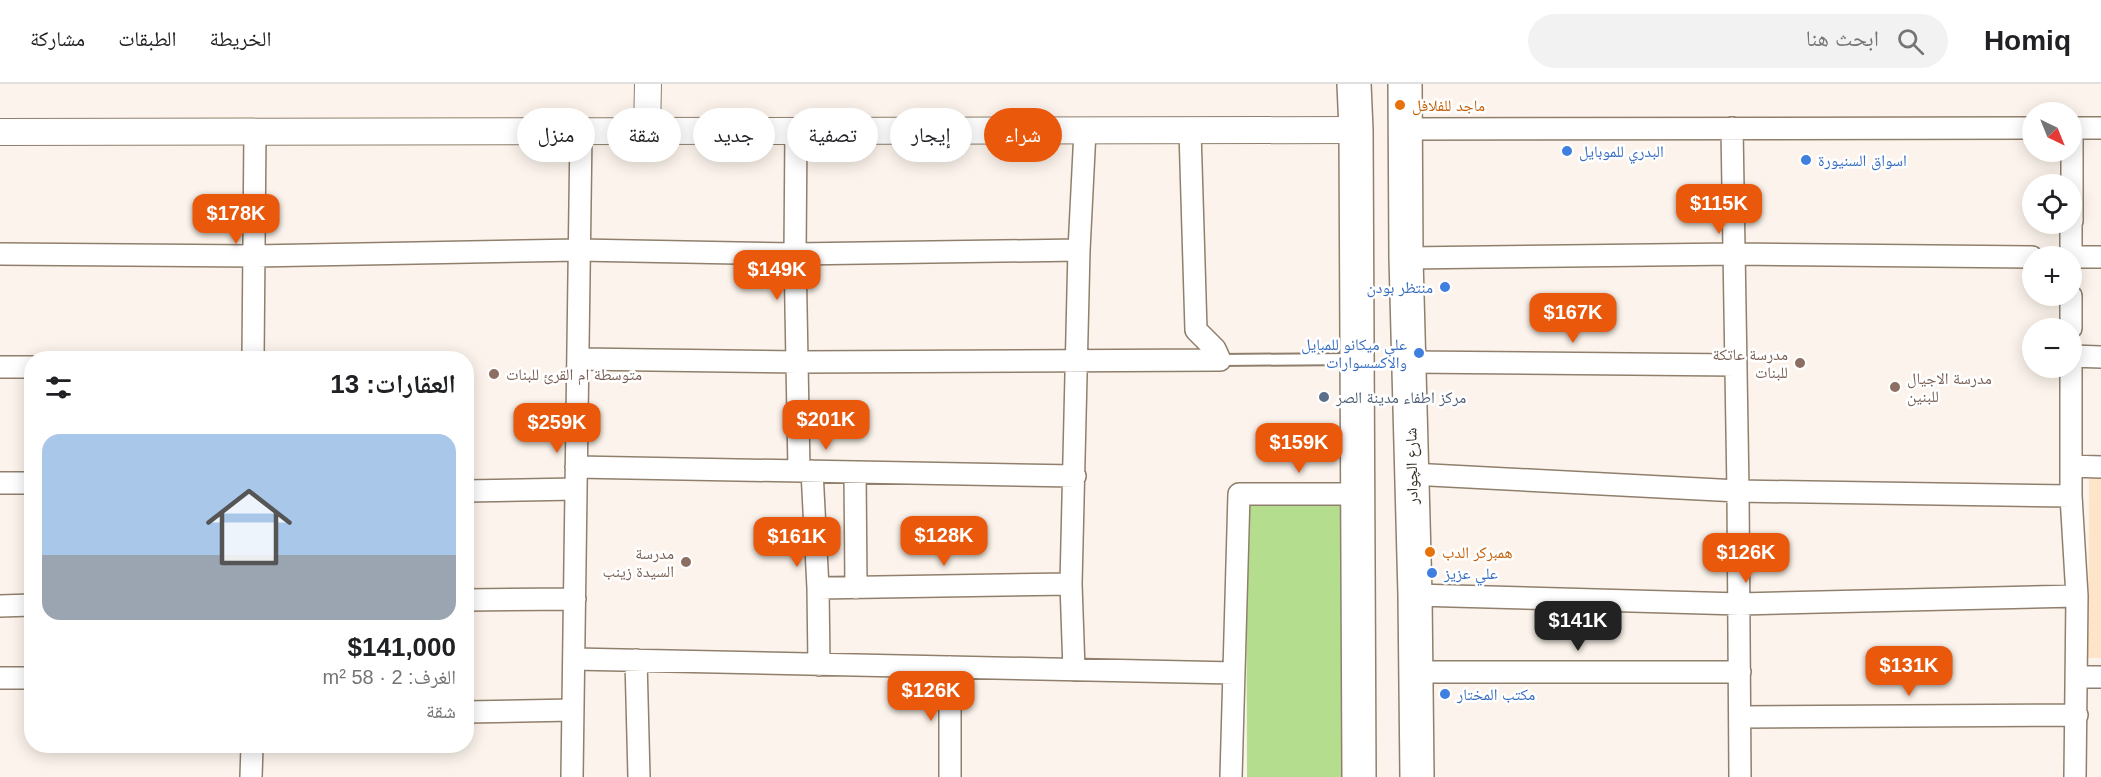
<!DOCTYPE html>
<html lang="ar">
<head>
<meta charset="utf-8">
<style>
  body { margin:0; font-family:Helvetica,"Noto Naskh Arabic",sans-serif; background:#f2f2f2; color:#202124; direction:rtl; height:100vh; display:flex; flex-direction:column; font-size:22px; white-space:nowrap }
  * { box-sizing:border-box; margin:0 }
  p { font-size:20px; color:#757577 }
  .icon { flex:none; width:33px; height:33px; fill:none; stroke:currentColor; stroke-width:2; stroke-linecap:round; stroke-linejoin:round }
  .map { position:relative; flex:1; overflow:hidden; direction:ltr }
  .drawer { position:absolute; left:24px; top:267px; width:450px; height:402px; display:flex; flex-direction:column; background:#fff; border-radius:24px; box-shadow:0 3px 15px #0003; direction:rtl }
  .drawer>* { flex:none }
  .banner { position:absolute; left:492px; top:24px; width:570px; height:54px; direction:rtl; display:flex; gap:12px }
  .needle { width:39px; rotate:137deg }
  .controls { position:absolute; left:2022px; top:18px; display:grid; gap:12px }
  .controls a { display:grid; place-items:center; width:60px; height:60px; border-radius:50%; background:#fff; box-shadow:0 3px 15px #0003; font-size:30px }
  .price { position:absolute; translate:-50% -51px; padding:0 14px; border-radius:12px; background:#ea580c; color:#fff; font-size:20px; line-height:39px; filter:drop-shadow(0 2px 3px #0008) }
  .price::after { content:''; position:absolute; left:50%; top:36px; width:18px; height:14px; margin-left:-9px; background:inherit; clip-path:polygon(0 0,100% 0,50% 100%) }
  .price.on { background:#222; color:#fff }
  ul { padding:0; list-style:none }
  li { display:grid; align-content:center; gap:12px; height:318px; padding:0 18px }
  li span { display:grid; place-items:center; height:186px; border-radius:18px; color:#555 }
  li>.icon { margin-inline-start:auto }
  span .icon { width:108px; height:108px; fill:#fffc; stroke-width:1 }
  li b { font-size:26px }
  h2 { display:flex; justify-content:space-between; align-items:center; height:72px; padding:0 18px; font-size:26px }
  .tag { padding:0 21px; border-radius:27px; background:#fff; box-shadow:0 3px 15px #0003; font-size:21px; line-height:54px }
  .tag.on { background:#ea580c; color:#fff }
  header { display:flex; align-items:center; gap:36px; box-sizing:border-box; height:84px; padding:0 30px; background:#fff; border-bottom:2px solid #e0e0e0 }
  header strong { font-size:28px }
  nav { display:flex; gap:33px; margin-inline-start:auto; font-size:21px }
  .search { width:420px; height:54px; background:#f2f2f2; display:flex; align-items:center; gap:15px; box-sizing:border-box; padding:0 21px; border-radius:33px; color:#757577; font-size:22px }
  .map>svg:first-child { display:block }
  .built { fill:#fee4c9 }
  .green { fill:#b4dd8e }
  .lines { fill:none; stroke-linecap:round; stroke-linejoin:round }
  .service-casing { stroke:#907f6c; stroke-width:14 }
  .minor-casing { stroke:#907f6c; stroke-width:24 }
  .tertiary-casing { stroke:#907f6c; stroke-width:28 }
  .primary-casing { stroke:#907f6c; stroke-width:36 }
  .service { stroke:#fff; stroke-width:10 }
  .minor { stroke:#fff; stroke-width:21 }
  .tertiary { stroke:#fff; stroke-width:26 }
  .primary { stroke:#fff; stroke-width:33 }
  .food-dot { fill:#e8710a; stroke:#fff; stroke-width:2 }
  .shop-dot { fill:#3f7fe0; stroke:#fff; stroke-width:2 }
  .education-dot { fill:#8d6e63; stroke:#fff; stroke-width:2 }
  .service-dot { fill:#5c6f8a; stroke:#fff; stroke-width:2 }
  .labels { text-anchor:middle; stroke-width:5; stroke-linejoin:round; paint-order:stroke }
  .food-label { font-size:16px; fill:#c56008; stroke:#fff; text-anchor:start }
  .shop-label { font-size:16px; fill:#366cbe; stroke:#fff; text-anchor:start }
  .education-label { font-size:16px; fill:#785e54; stroke:#fff; text-anchor:end }
  .service-label { font-size:16px; fill:#4e5e75; stroke:#fff; text-anchor:start }
  .street-label { font-size:16px; fill:#352e26; stroke:#fff }
</style>
</head>
<body>
<header>
<strong>Homiq</strong>
<div class="search"><svg class="icon" aria-label="search" viewBox="0 0 24 24"><circle cx="10" cy="10" r="6"/><path d="M15 15l6 6"/></svg>ابحث هنا</div>
<nav><a>الخريطة</a><a>الطبقات</a><a>مشاركة</a></nav>
</header>
<div class="map">
<svg width="2101" height="693" viewBox="0 0 2101 693">
  <rect width="100%" height="100%" fill="#fcf4ec"/>
  <path class="built" d="M2089,395H2101V574H2088Z"/>
  <path class="green" d="M1342,417L1343,693H1247L1246,418Z"/>
  <g class="lines">
    <g class="service-casing">
      <path id="service" d="M1220,276L1354,275"/>
    </g>
    <g class="minor-casing">
      <path id="minor" d="M1732,44L1738,407L1740,693
        M2072,44H2101
        M1405,45L2032,44
        M796,47L795,170L799,386
        M2072,137V44
        M0,170L255,172L579,166L795,170L1079,166
        M2071,172V140
        M2072,173H2101
        M1406,174L1735,170L2032,173
        M2071,244V212
        M2072,272L2101,273
        M253,274L255,48
        M578,275L798,278L1220,276L1215,265L1196,246L1190,47
        M1409,278L1736,281
        M0,283H32
        M2071,284V412L2077,512L2075,693
        M2071,382L2101,383
        M576,383L1075,392
        M812,387L818,504L819,581
        M855,388L856,504
        M1411,390L1738,407L2071,412
        M0,399H32
        M466,407L576,405
        M818,504L1071,500
        M1415,511L1740,520L2077,512
        M466,516L575,515
        M0,522L32,521
        M574,575L1234,589
        M636,576L639,693
        M950,583V693
        M1074,586L1071,500L1079,166L1085,47
        M1415,588H1740
        M2077,593H2101
        M0,594H32
        M466,628L573,626
        M1741,633L2077,631
        M251,693L252,662
        M572,693L581,48
        M1231,693L1239,410H1358"/>
    </g>
    <g class="tertiary-casing">
      <path id="tertiary" d="M647,47L648,0
        M0,48L1356,46"/>
    </g>
    <g class="primary-casing">
      <path id="primary" d="M1354,0L1356,46L1359,693
        M1405,0L1406,174L1415,511L1417,693"/>
    </g>
    <use href="#service" class="service"/>
    <use href="#minor" class="minor"/>
    <use href="#tertiary" class="tertiary"/>
    <use href="#primary" class="primary"/>
  </g>
  <g class="food-dot">
    <circle cx="1400" cy="21" r="6"/>
    <circle cx="1430" cy="468" r="6"/>
  </g>
  <g class="shop-dot">
    <circle cx="1567" cy="67" r="6"/>
    <circle cx="1806" cy="76" r="6"/>
    <circle cx="1445" cy="203" r="6"/>
    <circle cx="1419" cy="269" r="6"/>
    <circle cx="1432" cy="489" r="6"/>
    <circle cx="1445" cy="610" r="6"/>
  </g>
  <g class="education-dot">
    <circle cx="1800" cy="279" r="6"/>
    <circle cx="494" cy="290" r="6"/>
    <circle cx="1895" cy="303" r="6"/>
    <circle cx="686" cy="478" r="6"/>
  </g>
  <circle class="service-dot" cx="1324" cy="313" r="6"/>
  <g class="labels">
    <g class="food-label">
      <text x="1412" y="27">ماجد للفلافل</text>
      <text x="1442" y="474">همبركر الدب</text>
    </g>
    <g class="shop-label">
      <text x="1579" y="73">البدري للموبايل</text>
      <text x="1818" y="82">اسواق السنيورة</text>
      <text x="1433" y="209" text-anchor="end">منتظر بودن</text>
      <text x="1407" y="266" text-anchor="end">علي ميكانو للمبايل<tspan x="1407" dy="18">والاكسسوارات</tspan></text>
      <text x="1444" y="495">علي عزيز</text>
      <text x="1457" y="616">مكتب المختار</text>
    </g>
    <g class="education-label">
      <text x="1788" y="276">مدرسة عاتكة<tspan x="1788" dy="18">للبنات</tspan></text>
      <text x="506" y="296" text-anchor="start">متوسطة ام القرئ للبنات</text>
      <text x="1907" y="300" text-anchor="start">مدرسة الاجيال<tspan x="1907" dy="18">للبنين</tspan></text>
      <text x="674" y="475">مدرسة<tspan x="674" dy="18">السيدة زينب</tspan></text>
    </g>
    <g class="service-label">
      <text x="1336" y="319">مركز اطفاء مدينة الصر</text>
    </g>
    <g class="street-label">
      <text transform="translate(1411 382) rotate(-91)" y="6">شارع الچوادر</text>
    </g>
  </g>
</svg>
<div class="controls">
<a><svg class="needle" viewBox="-14 -14 28 28"><path d="M0-13l5 13h-10z" fill="#e53935"/><path d="M0 13l5-13h-10z" fill="#757577"/></svg></a>
<a><svg class="icon" aria-label="locate" viewBox="0 0 24 24"><circle cx="12" cy="12" r="6"/><path d="M12 2v4M12 18v4M2 12h4M18 12h4"/></svg></a>
<a>+</a>
<a>−</a>
</div>
<b class="price" style="left:1719px;top:151px">$115K</b>
<b class="price" style="left:236px;top:161px">$178K</b>
<b class="price" style="left:777px;top:217px">$149K</b>
<b class="price" style="left:1573px;top:260px">$167K</b>
<b class="price" style="left:826px;top:367px">$201K</b>
<b class="price" style="left:557px;top:370px">$259K</b>
<b class="price" style="left:1299px;top:390px">$159K</b>
<b class="price" style="left:944px;top:483px">$128K</b>
<b class="price" style="left:797px;top:484px">$161K</b>
<b class="price" style="left:1746px;top:500px">$126K</b>
<b class="price on" style="left:1578px;top:568px">$141K</b>
<b class="price" style="left:1909px;top:613px">$131K</b>
<b class="price" style="left:931px;top:638px">$126K</b>
<div class="banner">
<a class="tag on">شراء</a>
<a class="tag">إيجار</a>
<a class="tag">تصفية</a>
<a class="tag">جديد</a>
<a class="tag">شقة</a>
<a class="tag">منزل</a>
</div>
<section class="drawer">
<h2>العقارات: 13<svg class="icon" aria-label="filters" viewBox="0 0 24 24"><path d="M4 7h16M4 17h16"/><circle cx="9" cy="7" r="2"/><circle cx="15" cy="17" r="2"/></svg></h2>
<ul>
<li><span style="background:linear-gradient(#a9c7e8 65%,#9aa5b1 0)"><svg class="icon" aria-label="home" viewBox="0 0 24 24"><path d="M3 11l9-7 9 7M6 9v11h12V9"/></svg></span><div><b>$141,000</b><p>الغرف: 2 · 58 m²</p><p>شقة</p></div></li>
</ul>
</section>
</div>
</body>
</html>
